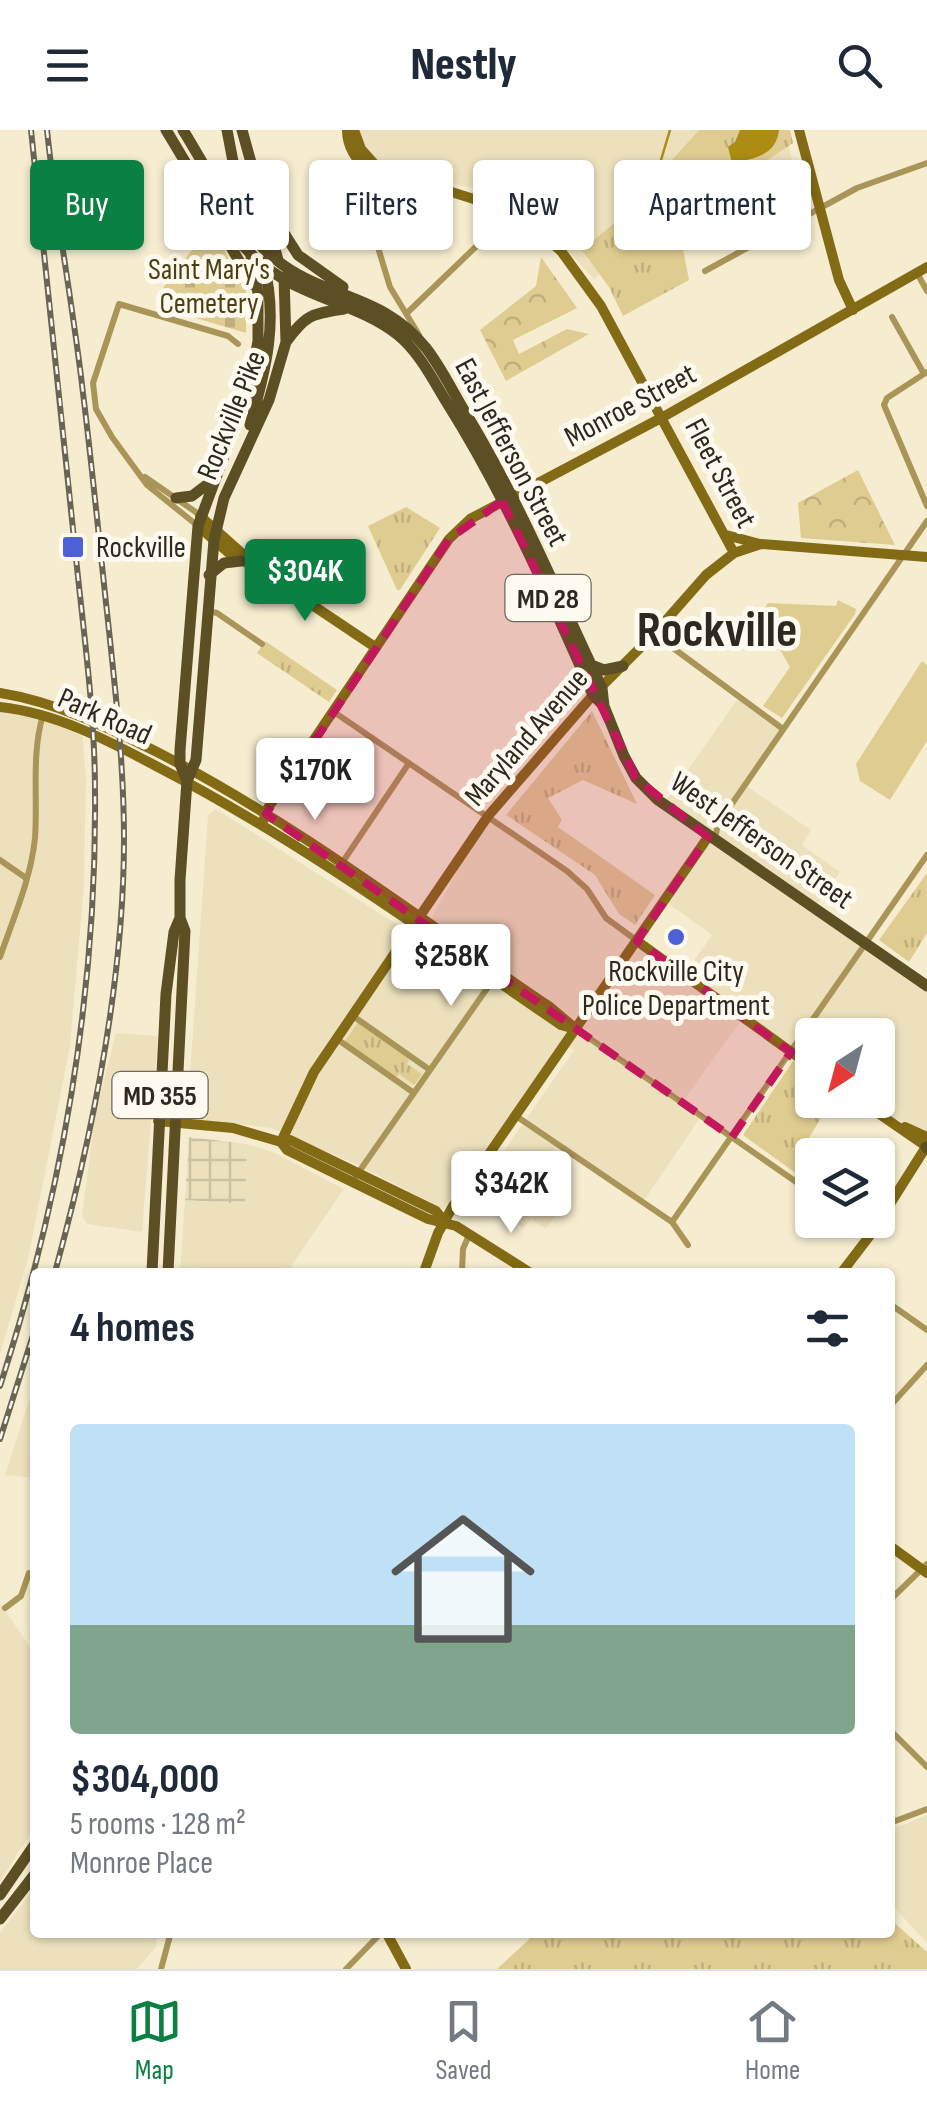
<!DOCTYPE html>
<html lang="en">
<head>
<meta charset="utf-8">
<style>
  body { margin:0; font-family:"Sofia Sans Condensed",sans-serif; background:#f2f2f3; color:#1f2937; height:100vh; display:flex; flex-direction:column; font-size:38px; white-space:nowrap }
  * { box-sizing:border-box; margin:0 }
  p { font-size:32px; color:#747a83 }
  .icon { flex:none; width:55px; height:55px; fill:none; stroke:currentColor; stroke-width:2; stroke-linecap:round; stroke-linejoin:round }
  .map { position:relative; flex:1; overflow:hidden }
  .details { position:absolute; left:30px; top:1138px; width:865px; height:670px; display:flex; flex-direction:column; background:#fff; border-radius:10px; box-shadow:0 2px 8px #0004 }
  .details>* { flex:none }
  .guide { position:absolute; left:30px; top:30px; width:868px; height:90px; display:flex; gap:20px }
  .needle { width:65px; rotate:216deg }
  .controls { position:absolute; left:795px; top:888px; display:grid; gap:20px }
  .controls a { display:grid; place-items:center; width:100px; height:100px; border-radius:10px; background:#fff; box-shadow:0 2px 8px #0004; font-size:50px }
  .price { position:absolute; translate:-50% -85px; padding:0 22px; border-radius:10px; background:#fff; color:#222; font-size:32px; line-height:65px; filter:drop-shadow(0 2px 5px #0008) }
  .price::after { content:''; position:absolute; left:50%; top:60px; width:30px; height:22px; margin-left:-15px; background:inherit; clip-path:polygon(0 0,100% 0,50% 100%) }
  .price.selected { background:#0b8043; color:#fff }
  ul { padding:0; list-style:none }
  li { display:grid; align-content:center; gap:20px; height:530px; padding:0 40px }
  li span { display:grid; place-items:center; height:310px; border-radius:10px; color:#555 }
  li>.icon { margin-inline-start:auto }
  span .icon { width:180px; height:180px; fill:#fffc; stroke-width:1 }
  li b { font-size:42px }
  h2 { display:flex; justify-content:space-between; align-items:center; height:120px; padding:0 40px; font-size:42px }
  .pill { padding:0 35px; border-radius:10px; background:#fff; box-shadow:0 2px 8px #0004; font-size:35px; line-height:90px }
  .pill.selected { background:#0b8043; color:#fff }
  header { display:flex; justify-content:space-between; align-items:center; height:130px; padding:0 40px; background:#fff; font-size:45px; font-weight:800 }
  .tabs { display:flex; justify-content:space-around; align-items:center; height:140px; border-top:2px solid #e0e1e3; background:#fff; font-size:28px; color:#747a83 }
  .tabs a { display:grid; justify-items:center; gap:5px }
  .tabs .selected { color:#0b8043 }
  .map>svg:first-child { display:block }
  .built { fill:#ede1bd }
  .industrial { fill:url(#industrial-grid) }
  .grass { fill:#dfcc91 }
  .forest { fill:url(#forest-crowns) }
  .cemetery { fill:url(#cemetery-stones) }
  .park { fill:url(#park-tufts) }
  .water { fill:#ac8c13 }
  .lines { fill:none; stroke-linecap:round; stroke-linejoin:round }
  .stream { stroke:#ac8c13; stroke-width:2.5 }
  .street { stroke:#a99557; stroke-width:6 }
  .secondary { stroke:#836a14; stroke-width:10 }
  .primary { stroke:#5d4f24; stroke-width:11 }
  .rail-casing { stroke:#6a6454; stroke-width:6 }
  .rail { stroke:#fefaef; stroke-width:2.5; stroke-dasharray:8; stroke-linecap:butt }
  .marked { fill:#c2185b; fill-opacity:0.2; stroke:#c2185b; stroke-width:8; stroke-dasharray:20 12; stroke-linejoin:round }
  .poi-dot { fill:#4d60d5; stroke:#fefaef; stroke-width:4 }
  .labels { text-anchor:middle; stroke-width:10; stroke-linejoin:round; paint-order:stroke }
  .shield { fill:#fefaef; stroke:#6c685d; stroke-width:2.5 }
  .shield-label { font-size:28px; font-weight:bold; fill:#2d291e }
  .park-label { font-size:30px; fill:#4c3f13; stroke:#fefaef }
  .street-label { font-size:30px; fill:#2d291e; stroke:#fefaef }
  .poi-label { font-size:30px; fill:#2d291e; stroke:#fefaef; text-anchor:start }
  .town-label { font-size:50px; font-weight:bold; fill:#2d291e; stroke:#fefaef }
</style>
</head>
<body>
<header><svg class="icon" aria-label="menu" viewBox="0 0 24 24"><path d="M4 6h16M4 12h16M4 18h16"/></svg>Nestly<svg class="icon" aria-label="search" viewBox="0 0 24 24"><circle cx="10" cy="10" r="6"/><path d="M15 15l6 6"/></svg></header>
<div class="map">
<svg width="927" height="1839" viewBox="0 0 927 1839">
  <defs>
    <pattern id="industrial-grid" width="8" height="8" patternUnits="userSpaceOnUse" patternTransform="scale(2.5)"><rect width="8" height="8" fill="#ede1bd"/><path d="M0 4h8M4 0v8" fill="none" stroke="#ccc1a2"/></pattern>
    <pattern id="forest-crowns" width="20" height="18" patternUnits="userSpaceOnUse" patternTransform="scale(2.5)"><rect width="20" height="18" fill="#dfcc91"/><path d="M2 6a3 3 0 1 1 6 0M12 15a3 3 0 1 1 6 0" fill="none" stroke="#c0af7d"/></pattern>
    <pattern id="cemetery-stones" width="16" height="16" patternUnits="userSpaceOnUse" patternTransform="scale(2.5)"><rect width="16" height="16" fill="#dfcc91"/><path d="M2 7V4a2 2 0 0 1 4 0v3zM10 15v-3a2 2 0 0 1 4 0v3z" fill="#c0af7d"/></pattern>
    <pattern id="park-tufts" width="24" height="20" patternUnits="userSpaceOnUse" patternTransform="scale(2.5)"><rect width="24" height="20" fill="#dfcc91"/><path d="M3 7l-1-3M5 7V3M7 7l1-3M15 17l-1-3M17 17v-4M19 17l1-3" fill="none" stroke="#c0af7d"/></pattern>
  </defs>
  <rect width="100%" height="100%" fill="#f6edd0"/>
  <path class="built" d="M358,0H786L792,30L656,101L594,149L545,96L497,68L477,59L389,41L377,34L365,20Z
    M739,567L783,599L745,655L811,700L802,715L840,742L815,778L927,856V1005L859,970H878V905H812V937L743,888L683,971L702,985L643,1072L557,1014L542,1036L559,1049L547,1067L561,1077L546,1099L531,1089L523,1098L475,1063L574,920L560,914L443,1079L360,1036L271,998L187,988L208,685L216,679L420,809L488,686L580,751L607,788L684,845L712,805L665,771L708,707L663,675Z
    M0,577L82,600L86,648L84,755L70,916L28,1129L0,1224Z
    M116,903L158,906L142,1102L87,1094L82,1086L95,986Z
    M247,1014L275,1023L344,1059L291,1136L300,1142H180L185,1070L244,1074Z
    M35,1252V1348L5,1345Z
    M0,1474L35,1523V1697L0,1751Z
    M927,1685V1813L890,1773V1700Z
    M35,1757V1802L157,1803L156,1817L137,1839H0V1803Z"/>
  <path class="industrial" d="M189,1007L247,1014L245,1074L185,1070Z"/>
  <path class="grass" d="M838,470L856,479L855,484L782,588L763,576L790,537L768,499L756,491L768,473L836,476Z
    M922,531L927,535V611L890,670L860,651L856,634Z"/>
  <path class="forest" d="M541,127L577,178L513,210L519,224L567,199L589,204L506,251L480,200L536,156Z
    M858,340L895,415L801,408L798,373Z"/>
  <path class="cemetery" d="M209,93L246,159V203L159,177L160,162L178,139L181,141L188,132L185,129L195,116L196,101Z"/>
  <path class="park" d="M699,0H790L793,13L735,52L694,68L679,98L689,150L623,186L609,157L582,120L618,90Z
    M406,377L440,398L400,460H397L368,396Z
    M265,511L337,560L329,572L257,523Z
    M592,581L637,674L583,650L548,668L562,690L558,697L655,765L635,795L619,784L595,745L506,685Z
    M927,743V803L909,832L879,810Z
    M359,891L410,927L407,934L422,944L414,955L399,944L395,949L344,913Z
    M793,931L812,946V970H832L807,1011L825,1025H812V1055L743,1005Z
    M890,1789L927,1822V1839H497L536,1803L890,1802Z"/>
  <path class="water" d="M740,0H779C776,26 753,29 732,33L728,17L735,12Z"/>
  <g class="lines">
    <path class="stream" d="M661,30L670,0"/>
    <path class="street" d="M367,40L357,53V64L366,78L390,157L419,205
      M358,63L375,42
      M705,141L857,58L927,33
      M917,143L927,161
      M407,183L486,107L502,78
      M892,187L924,244
      M927,242L887,268L884,275L927,376
      M145,347L200,385
      M198,396L147,355L112,307L96,279L93,253L119,174L228,206L238,214
      M208,481L217,483L262,514
      M654,504L783,599
      M334,582L567,741L587,759L606,788L636,810
      M715,709L718,694L927,391
      M0,730L26,748
      M340,736L409,633
      M0,827C13,789 31,749 35,708C38,667 31,625 43,585
      M353,886L430,940
      M576,899L812,1063
      M337,909L414,963
      M516,986L672,1092L688,1115
      M356,1046L495,847
      M851,1090L871,1104
      M672,1092L927,725
      M462,1142L463,1119L469,1105
      M890,1174L927,1200
      M890,1276L927,1235
      M890,1470L927,1434
      M5,1478L21,1466L29,1443
      M890,1600L927,1637
      M890,1693L927,1679
      M161,1839L171,1802
      M346,1839L382,1802"/>
    <path class="secondary" d="M347,0C347,33 382,56 413,52
      M354,0L361,19L379,39L502,78L523,89L561,121L601,176L734,423
      M799,0L839,150L853,180
      M200,386L253,433
      M198,396L230,424L257,438L375,517
      M726,405L760,414
      M0,563C56,572 107,597 157,622C296,693 421,790 550,877L576,899
      M0,577C56,583 107,610 156,636C298,709 429,805 561,895L575,899
      M262,694L268,678L449,409L470,389L663,287L927,137
      M637,811L812,937
      M859,970L927,1017
      M158,991L233,998L281,1012L290,1010L436,1081L444,1091
      M905,997L927,1007
      M281,1012L314,942L488,686L593,565L654,504L706,445L734,423L761,414L927,427
      M281,1012L287,1020L428,1089L456,1096L529,1142
      M424,1142L438,1103L453,1076L708,707
      M842,1142L871,1104L926,1017
      M890,1416L927,1443
      M386,1802L406,1839"/>
    <path class="primary" d="M166,0C199,53 231,122 289,152C324,171 367,180 398,205C419,222 433,250 447,273C505,365 549,466 593,565L604,576
      M183,0C211,45 238,103 283,135C331,169 385,166 426,218C440,236 451,258 462,277C517,366 557,463 602,558L604,576L624,626L636,648L658,670L927,856
      M242,0L278,130
      M243,52L264,115
      M273,86L298,125L343,157
      M217,93L253,155
      M286,212C306,184 312,184 344,179
      M250,295C266,240 279,189 263,132
      M176,368L192,366L213,350
      M209,445L224,433L241,431
      M591,535L604,540L623,536
      M187,651L196,630L214,410L224,368L269,270L286,212L284,147
      M926,1017L927,1018
      M152,1142L166,864L174,802L180,788
      M168,1142L185,801L180,788V750L187,651L180,634V620L198,396L250,256L258,211V163L227,0
      M0,1765L35,1714
      M0,1789L35,1744"/>
    <g class="rail-casing">
      <path id="rail" d="M47,0C56,88 73,175 83,263C92,336 99,409 107,482C115,557 124,633 124,709C124,849 92,1007 55,1142
        M0,1256C62,1066 97,863 95,662C95,584 84,506 76,428C62,286 46,143 31,0
        M0,1309L35,1199"/>
    </g>
    <use href="#rail" class="rail"/>
  </g>
  <path class="marked" d="M502,371L636,648L708,707L637,811L791,922L732,1007L266,684L449,409Z"/>
  <g class="poi-dot">
    <rect x="61" y="405" width="24" height="24" rx="5"/>
    <circle cx="676" cy="807" r="10"/>
  </g>
  <g class="labels">
    <g class="shield">
      <rect x="505.5" y="445" width="85" height="46" rx="8"/>
      <rect x="112.5" y="942" width="95" height="46" rx="8"/>
    </g>
    <g class="shield-label">
      <text x="548" y="478">MD 28</text>
      <text x="160" y="975">MD 355</text>
    </g>
    <g class="park-label">
      <text x="209" y="149">Saint Mary's<tspan x="209" dy="34">Cemetery</tspan></text>
    </g>
    <g class="street-label">
      <text transform="translate(630 275) rotate(-28)" y="10">Monroe Street</text>
      <text transform="translate(231 285) rotate(-68)" y="10">Rockville Pike</text>
      <text transform="translate(512 322) rotate(62)" y="10">East Jefferson Street</text>
      <text transform="translate(721 343) rotate(62)" y="10">Fleet Street</text>
      <text transform="translate(105 586) rotate(24)" y="10">Park Road</text>
      <text transform="translate(526 607) rotate(-49)" y="10">Maryland Avenue</text>
      <text transform="translate(762 710) rotate(35)" y="10">West Jefferson Street</text>
    </g>
    <g class="poi-label">
      <text x="96" y="427">Rockville</text>
      <text x="676" y="851" text-anchor="middle">Rockville City<tspan x="676" dy="34">Police Department</tspan></text>
    </g>
    <g class="town-label">
      <text x="717" y="516">Rockville</text>
    </g>
  </g>
</svg>
<div class="controls">
<a><svg class="needle" viewBox="-14 -14 28 28"><path d="M0-13l5 13h-10z" fill="#e53935"/><path d="M0 13l5-13h-10z" fill="#747a83"/></svg></a>
<a><svg class="icon" aria-label="layers" viewBox="0 0 24 24"><path d="M12 4l9 5-9 5-9-5zM3 14l9 5 9-5"/></svg></a>
</div>
<b class="price selected" style="left:305px;top:494px">$304K</b>
<b class="price" style="left:315px;top:693px">$170K</b>
<b class="price" style="left:451px;top:879px">$258K</b>
<b class="price" style="left:511px;top:1106px">$342K</b>
<div class="guide">
<a class="pill selected">Buy</a>
<a class="pill">Rent</a>
<a class="pill">Filters</a>
<a class="pill">New</a>
<a class="pill">Apartment</a>
</div>
<section class="details">
<h2>4 homes<svg class="icon" aria-label="filters" viewBox="0 0 24 24"><path d="M4 7h16M4 17h16"/><circle cx="9" cy="7" r="2"/><circle cx="15" cy="17" r="2"/></svg></h2>
<ul>
<li><span style="background:linear-gradient(#bfe0f5 65%,#7fa58c 0)"><svg class="icon" aria-label="home" viewBox="0 0 24 24"><path d="M3 11l9-7 9 7M6 9v11h12V9"/></svg></span><div><b>$304,000</b><p>5 rooms · 128 m²</p><p>Monroe Place</p></div></li>
</ul>
</section>
</div>
<nav class="tabs">
<a class="selected"><svg class="icon" aria-label="map" viewBox="0 0 24 24"><path d="M3 6l6-2 6 2 6-2v14l-6 2-6-2-6 2zM9 4v14M15 6v14"/></svg>Map</a>
<a><svg class="icon" aria-label="saved" viewBox="0 0 24 24"><path d="M7 4h10v16l-5-4-5 4z"/></svg>Saved</a>
<a><svg class="icon" aria-label="home" viewBox="0 0 24 24"><path d="M3 11l9-7 9 7M6 9v11h12V9"/></svg>Home</a>
</nav>
</body>
</html>
